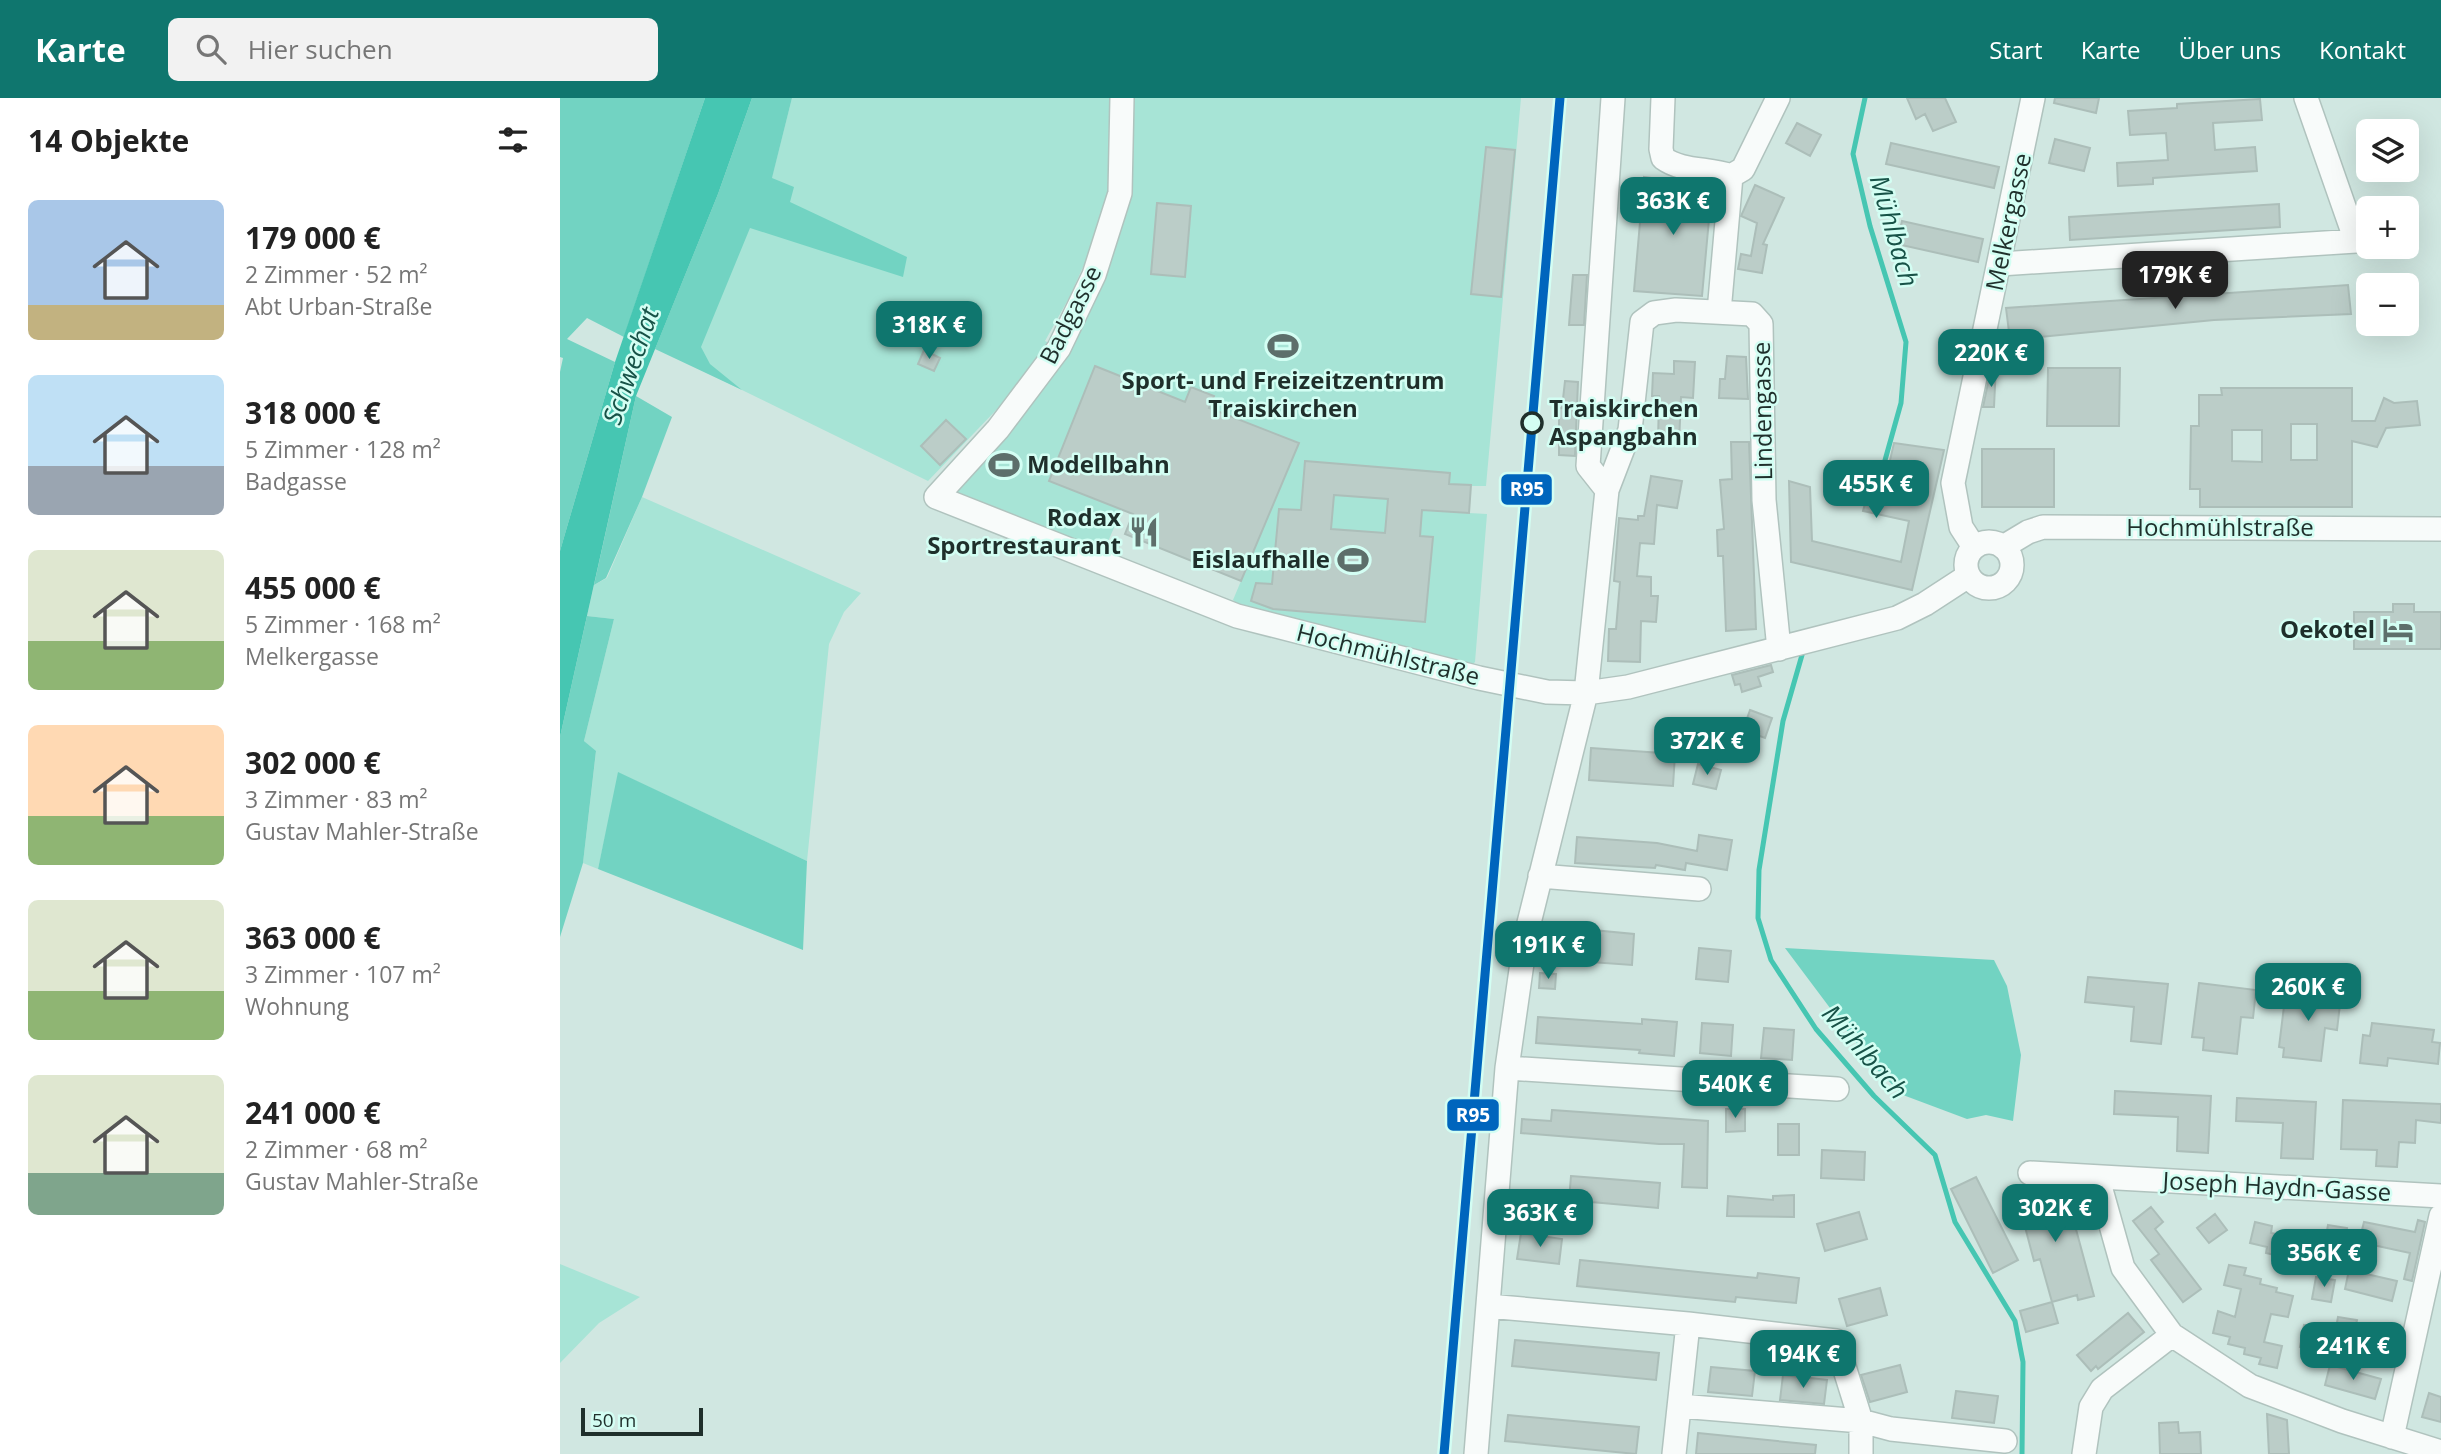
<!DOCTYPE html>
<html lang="de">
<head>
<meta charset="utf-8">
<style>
  body { margin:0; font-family:"Open Sans",sans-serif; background:#f2f2f2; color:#222; height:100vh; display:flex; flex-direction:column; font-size:26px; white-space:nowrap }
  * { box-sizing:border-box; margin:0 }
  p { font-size:23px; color:#767676 }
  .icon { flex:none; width:38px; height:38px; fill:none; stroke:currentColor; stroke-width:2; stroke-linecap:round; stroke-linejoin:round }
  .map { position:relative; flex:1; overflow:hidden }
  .sheet { display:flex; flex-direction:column; background:#fff; width:560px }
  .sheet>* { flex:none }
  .tools { position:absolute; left:1796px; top:21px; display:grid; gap:14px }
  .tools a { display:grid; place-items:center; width:63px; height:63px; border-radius:10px; background:#fff; box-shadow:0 7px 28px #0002; font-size:35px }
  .scale { position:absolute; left:21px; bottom:18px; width:122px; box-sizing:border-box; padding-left:7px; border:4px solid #1f2f2b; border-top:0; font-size:19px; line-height:24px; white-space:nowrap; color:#1f2f2b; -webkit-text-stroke:5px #d3fef3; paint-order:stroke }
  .price { position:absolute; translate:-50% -60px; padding:0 16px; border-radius:14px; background:#0f766e; color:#fff; font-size:23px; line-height:46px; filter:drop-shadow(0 2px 4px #0008) }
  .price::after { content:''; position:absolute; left:50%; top:42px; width:21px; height:16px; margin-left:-10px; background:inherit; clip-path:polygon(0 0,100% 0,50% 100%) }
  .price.active { background:#222; color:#fff }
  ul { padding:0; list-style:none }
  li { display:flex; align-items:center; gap:21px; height:175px; padding:0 28px }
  li span { display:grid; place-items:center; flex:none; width:196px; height:140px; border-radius:10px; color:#555 }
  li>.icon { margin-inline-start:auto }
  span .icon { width:84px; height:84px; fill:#fffc; stroke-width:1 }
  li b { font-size:30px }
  h2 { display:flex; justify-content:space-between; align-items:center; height:84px; padding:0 28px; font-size:30px }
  header { display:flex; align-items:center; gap:42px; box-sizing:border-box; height:98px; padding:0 35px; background:#0f766e; color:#fff }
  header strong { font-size:33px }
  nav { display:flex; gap:38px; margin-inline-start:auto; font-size:24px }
  .search { width:490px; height:63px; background:#f2f2f2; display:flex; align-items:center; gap:18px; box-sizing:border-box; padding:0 24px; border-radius:10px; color:#767676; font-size:26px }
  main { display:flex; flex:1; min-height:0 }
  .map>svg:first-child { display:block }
  .green { fill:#a7e4d6 }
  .forest { fill:#72d3c2 }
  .water { fill:#46c6b2 }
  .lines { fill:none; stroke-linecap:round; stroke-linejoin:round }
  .stream { stroke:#46c6b2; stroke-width:5 }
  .building { fill:#bbcdc8; stroke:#acbeb9; stroke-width:2; fill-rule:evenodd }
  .minor-casing { stroke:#b0c3be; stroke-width:26 }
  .minor { stroke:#f8fbfa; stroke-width:23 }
  .rail-1-casing { stroke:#d3fef3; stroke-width:14 }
  .rail-1 { stroke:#0065bd; stroke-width:9 }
  .stop-dot { fill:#d3fef3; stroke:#1f2f2b; stroke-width:3.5 }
  .labels { text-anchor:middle; stroke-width:5; stroke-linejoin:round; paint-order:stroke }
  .street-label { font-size:24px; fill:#1f2f2b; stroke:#d3fef3 }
  .poi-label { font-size:24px; font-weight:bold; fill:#1f2f2b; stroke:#d3fef3; text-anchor:end }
  .stop-label { font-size:24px; font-weight:bold; fill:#1f2f2b; stroke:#d3fef3; text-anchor:start }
  .water-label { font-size:26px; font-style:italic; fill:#175247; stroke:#d3fef3 }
  .line-badge { stroke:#d3fef3; stroke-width:2.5 }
  .badge-label { font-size:19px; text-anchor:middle; font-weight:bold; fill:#fff }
</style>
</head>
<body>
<header>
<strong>Karte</strong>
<div class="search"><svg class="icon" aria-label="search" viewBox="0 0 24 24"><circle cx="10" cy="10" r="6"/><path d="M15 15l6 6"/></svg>Hier suchen</div>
<nav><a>Start</a><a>Karte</a><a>Über uns</a><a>Kontakt</a></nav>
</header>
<main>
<section class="sheet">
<h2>14 Objekte<svg class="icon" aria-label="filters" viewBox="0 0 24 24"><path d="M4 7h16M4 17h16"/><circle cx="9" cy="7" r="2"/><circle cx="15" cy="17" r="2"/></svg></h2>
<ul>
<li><span style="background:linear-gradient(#a9c7e8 75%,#c2b280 0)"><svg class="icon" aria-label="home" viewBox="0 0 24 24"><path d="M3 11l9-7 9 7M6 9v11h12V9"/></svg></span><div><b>179 000 €</b><p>2 Zimmer · 52 m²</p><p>Abt Urban-Straße</p></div></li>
<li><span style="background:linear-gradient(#bfe0f5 65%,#9aa5b1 0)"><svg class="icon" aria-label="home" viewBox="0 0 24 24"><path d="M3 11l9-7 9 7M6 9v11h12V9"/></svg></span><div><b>318 000 €</b><p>5 Zimmer · 128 m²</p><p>Badgasse</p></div></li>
<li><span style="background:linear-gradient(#dfe7d0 65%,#8fb573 0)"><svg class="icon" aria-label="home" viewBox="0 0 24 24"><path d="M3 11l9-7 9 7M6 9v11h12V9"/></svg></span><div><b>455 000 €</b><p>5 Zimmer · 168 m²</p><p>Melkergasse</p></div></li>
<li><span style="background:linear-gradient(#ffd9b3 65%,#8fb573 0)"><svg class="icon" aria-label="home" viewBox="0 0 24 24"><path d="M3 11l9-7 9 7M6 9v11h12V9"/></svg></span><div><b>302 000 €</b><p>3 Zimmer · 83 m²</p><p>Gustav Mahler-Straße</p></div></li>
<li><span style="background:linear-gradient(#dfe7d0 65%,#8fb573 0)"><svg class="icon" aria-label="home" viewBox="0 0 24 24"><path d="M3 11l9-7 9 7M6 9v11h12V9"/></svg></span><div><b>363 000 €</b><p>3 Zimmer · 107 m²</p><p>Wohnung</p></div></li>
<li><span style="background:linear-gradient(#dfe7d0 70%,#7fa58c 0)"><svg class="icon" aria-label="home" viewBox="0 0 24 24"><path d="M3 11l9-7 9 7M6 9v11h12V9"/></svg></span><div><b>241 000 €</b><p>2 Zimmer · 68 m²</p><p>Gustav Mahler-Straße</p></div></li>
</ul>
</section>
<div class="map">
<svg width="1881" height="1356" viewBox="0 0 1881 1356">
  <rect width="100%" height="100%" fill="#d0e7e1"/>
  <path class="green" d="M232,0H554L552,78L547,115L510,198L485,243L489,245L463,284L368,383L141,272L138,246L212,79Z
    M572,0H961L926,388H911L909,415L927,416L915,564L909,570L884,564L885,558L874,556L873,560L716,519L676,505L673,502L681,483L565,436L573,416L562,411L544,453L396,397L394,391L481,291L534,205L559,139L571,96Z
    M82,399L301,495L284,514L269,546L247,763L59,675L38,771L23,765L36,654L24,643L54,521L27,518L34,487L47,480Z
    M0,1166L80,1199L39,1225L0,1265Z"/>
  <path class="forest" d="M0,0H145L64,239L27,220L7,241L55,264L0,453V274L3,260L0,259Z
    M192,0H232L212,80L234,89L230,104L347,159L343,179L190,130L141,249L150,266L182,292L95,251L158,96Z
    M76,298L112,319L82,399L46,480L34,487Z
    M27,518L54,521L24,643L36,653L23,765L0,839V639Z
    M58,674L247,763L243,852L38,771Z
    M1225,850L1434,862L1447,888L1461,957L1453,1023L1426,1017L1407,1021L1343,997L1315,970Z"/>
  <path class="water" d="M145,0H192L158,96L76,298L0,639V453L55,264Z"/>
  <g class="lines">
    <path class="stream" d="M1305,0L1293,56L1310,128L1346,244L1341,305L1315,398
      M1242,557L1223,623L1199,772L1198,820L1211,862L1256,931L1314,998L1375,1057L1395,1124L1455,1223L1463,1264L1462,1356"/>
  </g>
  <path class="building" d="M1347,0H1385L1396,24L1373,33L1365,16L1356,21Z
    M1495,0H1539L1536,15L1494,5Z
    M1700,1L1702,22L1653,25L1655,52L1695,49L1697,73L1593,80V86L1558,88L1557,65L1608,62L1606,35L1570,37L1568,13L1617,10V6Z
    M1237,25L1261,37L1250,58L1226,45Z
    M1495,41L1530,50L1524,73L1489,65Z
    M1331,45L1439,69L1434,90L1326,66Z
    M926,49L955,52L941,199L911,196Z
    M1084,79L1152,88L1142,198L1074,193Z
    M1195,87L1224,100L1203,146L1207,147L1202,175L1178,171L1181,156L1191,158L1197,125L1181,118Z
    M597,105L631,108L625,179L591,176Z
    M1719,106L1720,129L1510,142L1509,119Z
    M1342,123L1423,141L1418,164L1337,146Z
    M1013,177H1027L1024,227H1009Z
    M1788,187L1791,216L1654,222L1450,242L1446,210Z
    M364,252L380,260L374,273L358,266Z
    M1167,258L1186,259L1188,301L1159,300L1160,281H1165Z
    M1114,263L1135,264L1133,300L1121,299L1119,346L1098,345L1099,298H1092L1093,275L1114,276Z
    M1432,266L1436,267L1434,309H1423Z
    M535,268L625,304L631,289L654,298L649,310L739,345L681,483L565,436L573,416L489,383Z
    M1488,270H1560L1559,328H1487Z
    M1005,283L1018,284L1015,358L999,357V310H1002Z
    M1661,290H1792V323H1815L1824,300L1834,305L1857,303L1860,327L1826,330L1817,349L1792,343V409H1640V391H1630L1631,328H1639V297H1662ZM1731,326H1757V362H1731ZM1672,332H1702V364L1672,363Z
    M386,322L406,341L380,367L361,348Z
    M1171,344H1189L1196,531L1166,533L1163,458H1158L1157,432L1164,431L1160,382L1172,381Z
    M1334,345L1384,352L1352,492L1231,464L1229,383L1250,389L1252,443L1341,464L1349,423L1303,413L1307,398L1321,401Z
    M1422,351H1494V409H1422Z
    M745,363L890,375L889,386L911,387L909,415L862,412L860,438L873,439L865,524L713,511L691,503L696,485L712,486L719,411L741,412ZM774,397L828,401L825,435L771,431Z
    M1091,378L1122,383L1117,410L1097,407L1094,446L1080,445L1077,478L1091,479V498H1098L1096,524L1081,523L1080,564L1048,563L1049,531H1056L1060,484L1054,483L1059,420L1078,422V418H1084Z
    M1833,506H1854V514H1881V551H1794V514H1833Z
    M1211,567L1213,574L1198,579L1201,588L1182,594L1180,586L1175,587L1172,577Z
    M1190,612L1212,620L1205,640L1197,637L1195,640L1182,635Z
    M1031,650L1115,656L1113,688L1029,682Z
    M1138,666L1161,672L1156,691L1133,686Z
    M1139,737L1172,742L1167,772L1126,765L1125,772L1096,767L1095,770L1015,765L1017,739L1097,745L1137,753Z
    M991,828L1074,836L1072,867L989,861Z
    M1139,850L1171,853L1168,884L1136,881Z
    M980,875L996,876L995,891L979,890Z
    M1528,879L1608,886L1601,946L1571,943L1574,909L1525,904Z
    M1639,885L1696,892L1693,920L1681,919L1677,956L1643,952L1644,940L1632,939Z
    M1726,892L1781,898L1777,932L1765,930L1761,963L1723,959L1724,950L1719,949Z
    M978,919L1082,926V921L1117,924L1114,958L1079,955L1080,952L976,945Z
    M1142,925L1173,927L1171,958L1140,955Z
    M1812,925L1874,932L1872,944L1880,945L1878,966L1828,960L1827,968L1800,965L1803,937L1810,938Z
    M1204,930L1234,932L1232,962L1201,960Z
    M1555,993L1651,998L1648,1055L1617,1053L1618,1019L1554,1016Z
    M1677,1000L1756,1004L1753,1061L1721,1060L1723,1025L1676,1023Z
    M1783,1002L1881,1006V1025L1856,1022L1855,1045L1839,1044L1837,1069L1816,1068L1817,1052L1781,1051Z
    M1166,1011H1185V1033L1166,1034Z
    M992,1012L1148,1023L1147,1090L1122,1089L1124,1046H1099L961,1035L962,1021L991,1023Z
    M1218,1026H1239V1057H1218Z
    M1262,1052L1305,1054L1304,1082L1261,1080Z
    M1011,1078L1100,1085L1098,1110L1009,1102Z
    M1416,1079L1458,1162L1433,1175L1391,1091Z
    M1466,1088L1479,1090L1483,1104L1507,1098L1534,1198L1518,1202L1517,1197L1492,1204L1480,1161L1474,1163L1455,1091Z
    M1234,1097V1119L1167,1118L1168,1098L1213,1102V1098Z
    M1591,1109L1603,1124L1595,1131L1641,1191L1623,1204L1591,1162L1599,1156L1573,1123Z
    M1299,1114L1307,1141L1265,1153L1257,1126Z
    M1655,1116L1667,1132L1649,1145L1637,1130Z
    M1858,1122L1865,1124L1852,1183L1844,1181L1850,1155L1799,1144L1804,1124L1855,1134Z
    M1695,1124L1712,1128L1711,1135L1727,1138L1726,1144L1743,1147L1738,1169L1721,1165L1723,1159L1706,1155L1707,1149L1690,1145Z
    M1768,1127L1787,1130L1783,1152L1764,1149Z
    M961,1135L1002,1141L999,1166L957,1161Z
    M1020,1162L1197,1180L1198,1175L1239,1180L1236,1205L1176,1199L1175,1204L1017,1188Z
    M1669,1167L1686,1170L1684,1177L1701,1181L1700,1186L1717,1190L1716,1194L1733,1198L1728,1219L1711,1216L1704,1244L1722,1248L1717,1270L1699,1266L1701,1260L1684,1256L1685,1250L1668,1246L1670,1239L1653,1235L1658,1213L1675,1219L1681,1191L1664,1187Z
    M1789,1172L1837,1183L1832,1203L1785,1191Z
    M1756,1179L1775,1182L1771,1204L1752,1201Z
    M1320,1190L1327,1217L1287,1228L1279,1201Z
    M1492,1204L1498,1225L1466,1234L1460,1213Z
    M1568,1215L1584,1234L1538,1271L1536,1268L1531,1273L1517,1257Z
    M1778,1219L1797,1222L1796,1226L1827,1232L1823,1254L1804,1250L1805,1247L1774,1241Z
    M1744,1227L1763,1231L1759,1253L1740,1249Z
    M955,1242L1099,1255L1096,1282L952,1268Z
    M1340,1267L1347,1294L1310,1304L1301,1277Z
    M1770,1267L1821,1281L1815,1301L1765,1287Z
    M1151,1269L1195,1273L1192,1298L1148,1294Z
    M1223,1277L1267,1282L1264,1306L1220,1302Z
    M1396,1293L1438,1298L1434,1325L1392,1320Z
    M1869,1295L1881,1299V1324L1862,1319Z
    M1707,1316L1727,1322L1729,1356H1709Z
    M948,1317L1079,1329L1076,1356L945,1343Z
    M1618,1324L1619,1335L1640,1334L1641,1356H1600L1599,1325Z
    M1138,1335L1256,1347L1255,1356H1136Z"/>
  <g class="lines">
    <g class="minor-casing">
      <path id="minor" d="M562,0L560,95L534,177L499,250L438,331L376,399L677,518L919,580L987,594L1026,595L1068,589L1337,520L1365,506L1408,478
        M1103,0L1101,51L1103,60C1122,74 1149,70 1171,78
        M1171,78L1183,71L1218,0
        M1440,166L1796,143L1746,0
        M1159,214L1171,78
        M1047,392L1028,368L1053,0
        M1406 467a23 23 0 1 1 46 0a23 23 0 1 1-46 0Z
        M1414,449L1401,429L1393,385L1473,0
        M1443,449L1468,434L1483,429L1881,431
        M980,778L1139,791
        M947,970L1277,991
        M1470,1075L1881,1098
        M1538,1081L1563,1170L1612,1237L1690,1288L1782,1323L1881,1354
        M928,1208L1128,1226L1276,1243L1301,1323L1331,1331L1445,1343
        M1120,1308L1301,1323V1356
        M1832,1339L1881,1118
        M916,1356L947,970L966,837L1026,595L1047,392L1070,332L1082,224L1094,215L1116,212L1192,216L1201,226L1204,402L1219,551
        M1114,1356L1128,1226
        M1524,1356L1531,1309L1542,1291L1612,1237"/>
    </g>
    <use href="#minor" class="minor"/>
    <g class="rail-1-casing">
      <path id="rail-1" d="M884,1356L1000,0"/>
    </g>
    <use href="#rail-1" class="rail-1"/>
  </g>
  <defs>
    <g id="stadium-bare" transform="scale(2.415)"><path d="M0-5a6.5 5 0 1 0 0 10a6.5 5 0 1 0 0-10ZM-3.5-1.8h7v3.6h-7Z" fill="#5d6f6b" stroke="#d3fef3" stroke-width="2.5" paint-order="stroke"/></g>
    <g id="restaurant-bare" transform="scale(2.415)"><path d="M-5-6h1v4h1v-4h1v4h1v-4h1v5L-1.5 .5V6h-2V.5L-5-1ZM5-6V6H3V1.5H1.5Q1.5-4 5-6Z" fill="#5d6f6b" stroke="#d3fef3" stroke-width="2.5" paint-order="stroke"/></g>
    <g id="hotel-bare" transform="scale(2.415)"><path d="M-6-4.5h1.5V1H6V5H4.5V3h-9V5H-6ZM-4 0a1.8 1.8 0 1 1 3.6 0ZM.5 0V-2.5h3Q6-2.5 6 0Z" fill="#5d6f6b" stroke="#d3fef3" stroke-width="2.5" paint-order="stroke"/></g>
  </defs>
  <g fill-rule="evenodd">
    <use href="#stadium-bare" x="723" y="248"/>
    <use href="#stadium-bare" x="444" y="367"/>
    <use href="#restaurant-bare" x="584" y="434"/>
    <use href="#stadium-bare" x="793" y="462"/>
    <use href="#hotel-bare" x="1838" y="532"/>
  </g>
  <circle class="stop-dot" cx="972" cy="325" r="10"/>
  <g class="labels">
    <g class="street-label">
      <text transform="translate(1449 124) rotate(-78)" y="8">Melkergasse</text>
      <text transform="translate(511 217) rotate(-63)" y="8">Badgasse</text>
      <text transform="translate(1203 313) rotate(-91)" y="8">Lindengasse</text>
      <text x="1660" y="438">Hochmühlstraße</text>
      <text transform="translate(828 557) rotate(14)" y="8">Hochmühlstraße</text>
      <text transform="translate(1717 1089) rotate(3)" y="8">Joseph Haydn-Gasse</text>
    </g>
    <g class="poi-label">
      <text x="723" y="291" text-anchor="middle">Sport- und Freizeitzentrum<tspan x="723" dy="28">Traiskirchen</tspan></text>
      <text x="467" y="375" text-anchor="start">Modellbahn</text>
      <text x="561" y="428">Rodax<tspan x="561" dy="28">Sportrestaurant</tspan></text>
      <text x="770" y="470">Eislaufhalle</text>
      <text x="1815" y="540">Oekotel</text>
    </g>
    <g class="stop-label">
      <text x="989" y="319">Traiskirchen<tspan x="989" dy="28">Aspangbahn</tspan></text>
    </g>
    <g class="water-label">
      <text transform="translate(1334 133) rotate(74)" y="9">Mühlbach</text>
      <text transform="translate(71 268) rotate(-71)" y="9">Schwechat</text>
      <text transform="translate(1305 954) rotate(49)" y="9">Mühlbach</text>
    </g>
  </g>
  <g class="line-badge">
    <rect x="940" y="375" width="53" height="33" rx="7" fill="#0065bd"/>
    <rect x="886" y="1000" width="54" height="34" rx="7" fill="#0065bd"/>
  </g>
  <g class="badge-label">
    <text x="967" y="398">R95</text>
    <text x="913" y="1024">R95</text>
  </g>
</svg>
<div class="tools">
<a><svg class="icon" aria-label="layers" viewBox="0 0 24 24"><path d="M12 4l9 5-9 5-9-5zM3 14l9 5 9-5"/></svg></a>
<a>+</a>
<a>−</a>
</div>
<div class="scale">50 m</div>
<b class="price" style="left:1113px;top:139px">363K €</b>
<b class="price active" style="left:1615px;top:213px">179K €</b>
<b class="price" style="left:369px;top:263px">318K €</b>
<b class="price" style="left:1431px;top:291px">220K €</b>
<b class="price" style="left:1316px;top:422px">455K €</b>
<b class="price" style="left:1147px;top:679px">372K €</b>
<b class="price" style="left:988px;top:883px">191K €</b>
<b class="price" style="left:1748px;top:925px">260K €</b>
<b class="price" style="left:1175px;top:1022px">540K €</b>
<b class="price" style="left:1495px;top:1146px">302K €</b>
<b class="price" style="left:980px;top:1151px">363K €</b>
<b class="price" style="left:1764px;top:1191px">356K €</b>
<b class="price" style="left:1793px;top:1284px">241K €</b>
<b class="price" style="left:1243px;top:1292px">194K €</b>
</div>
</main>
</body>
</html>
